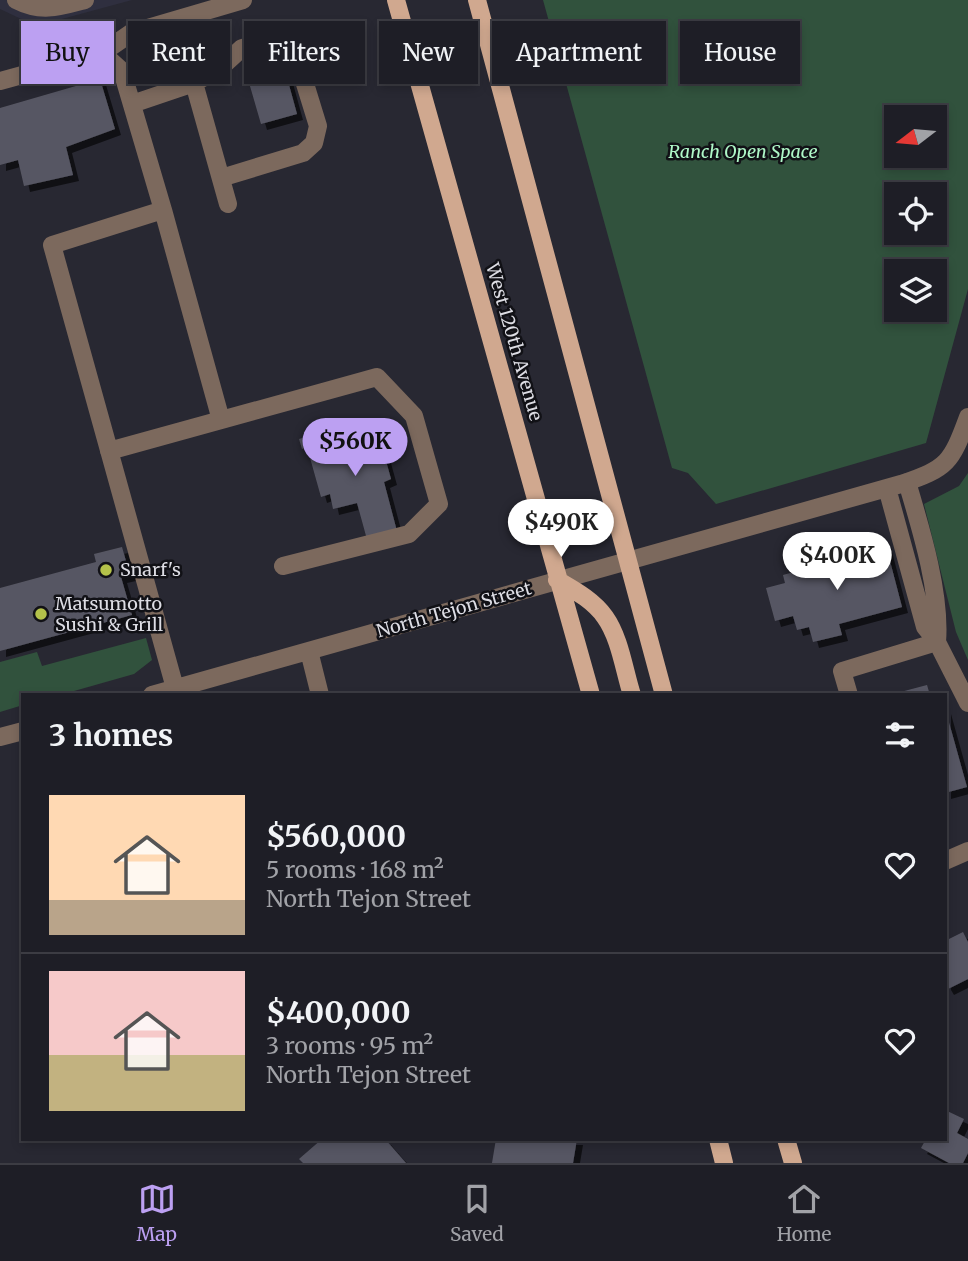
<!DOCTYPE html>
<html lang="en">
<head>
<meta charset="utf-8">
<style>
  body { margin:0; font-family:Merriweather,serif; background:#2b2b32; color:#f1f3f6; height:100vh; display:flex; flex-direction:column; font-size:26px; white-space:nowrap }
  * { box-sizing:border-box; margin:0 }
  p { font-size:23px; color:#a1a2a7 }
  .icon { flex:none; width:38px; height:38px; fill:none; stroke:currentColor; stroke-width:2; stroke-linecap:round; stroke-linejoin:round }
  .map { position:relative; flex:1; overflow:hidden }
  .sheet { position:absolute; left:21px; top:693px; width:926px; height:448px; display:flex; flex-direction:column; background:#1e1e26; border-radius:0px; box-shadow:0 4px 10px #0003,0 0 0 2px #3c3c43 }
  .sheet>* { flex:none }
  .hud { position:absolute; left:21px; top:21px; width:928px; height:63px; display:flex; gap:14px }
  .needle { width:46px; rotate:254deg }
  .buttons { position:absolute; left:884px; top:105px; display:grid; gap:14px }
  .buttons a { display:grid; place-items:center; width:63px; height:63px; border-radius:0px; background:#1e1e26; box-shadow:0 4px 10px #0003,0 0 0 2px #3c3c43; font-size:35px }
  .price { position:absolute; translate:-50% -60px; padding:0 16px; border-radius:24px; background:#fff; color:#222; font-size:23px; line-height:46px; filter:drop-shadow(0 2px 4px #0008) }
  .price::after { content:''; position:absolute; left:50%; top:42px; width:21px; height:16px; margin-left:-10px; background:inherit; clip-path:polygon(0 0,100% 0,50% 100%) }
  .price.on { background:#bca0f2; color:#111 }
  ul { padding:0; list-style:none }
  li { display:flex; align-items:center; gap:21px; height:175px; padding:0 28px }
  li+li { border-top:2px solid #3c3c43 }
  li span { display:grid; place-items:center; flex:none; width:196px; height:140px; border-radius:0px; color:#555 }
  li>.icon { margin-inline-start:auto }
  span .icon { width:84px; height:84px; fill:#fffc; stroke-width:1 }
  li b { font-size:30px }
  h2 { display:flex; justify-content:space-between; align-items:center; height:84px; padding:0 28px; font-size:30px }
  .tag { padding:0 24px; border-radius:0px; background:#1e1e26; box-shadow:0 4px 10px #0003,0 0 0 2px #3c3c43; font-size:24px; line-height:63px }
  .tag.on { background:#bca0f2; color:#111 }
  .dock { display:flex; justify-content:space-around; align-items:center; height:98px; border-top:2px solid #3c3c43; background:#1e1e26; font-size:19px; color:#a1a2a7 }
  .dock a { display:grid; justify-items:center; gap:4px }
  .dock .on { color:#bca0f2 }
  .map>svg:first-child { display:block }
  .built { fill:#2f2f3f }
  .green { fill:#31523d; fill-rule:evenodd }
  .building { fill:#575763; filter:url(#shadow) }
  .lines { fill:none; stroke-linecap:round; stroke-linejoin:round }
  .minor { stroke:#7c695d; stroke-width:18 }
  .major { stroke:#d0a88f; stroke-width:18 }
  .poi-dot { fill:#b4c24a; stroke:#111116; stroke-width:2.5 }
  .labels { text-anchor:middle; stroke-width:5; stroke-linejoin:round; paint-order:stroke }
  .park-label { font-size:18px; font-style:italic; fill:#aff8c8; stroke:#111116 }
  .street-label { font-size:18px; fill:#dddde4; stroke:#111116 }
  .poi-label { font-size:18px; fill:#dddde4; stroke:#111116; text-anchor:start }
</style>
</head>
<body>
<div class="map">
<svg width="968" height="1163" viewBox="0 0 968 1163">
  <defs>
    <filter id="shadow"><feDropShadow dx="6" dy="6" stdDeviation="0" flood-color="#0009"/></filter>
  </defs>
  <rect width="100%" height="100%" fill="#282832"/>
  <path class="built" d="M0,0H132L36,26L0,9Z"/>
  <path class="green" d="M543,0H968V289L926,443L716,504L688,473L672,468ZM896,117H934V156H896ZM896,194H934V233H896ZM896,271H934V310H896Z
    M968,473V660L956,632L924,504L959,486Z
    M146,638L152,660L134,674L60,695H23V705L0,712V662L37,652L42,666Z"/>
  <path class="building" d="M262,48L265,57L280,52L297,114L261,124L243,62L252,60L250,51Z
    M100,79L115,129L66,147L73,175L24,186L18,160L0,165V108Z
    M323,432L326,440L352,432L354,439L378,432L391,479L384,482L398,535L368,543L357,503L333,509L330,494L321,497L307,447L302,449L299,439Z
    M885,542L902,607L839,624L842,635L813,642L809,627L797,630L793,616L775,621L766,588L785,583L783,575L830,562L831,568L840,565L837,555Z
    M122,547L130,575L121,577L132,615L0,651V588L96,562L94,554Z
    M927,685L930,695H893V694Z
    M945,708L967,787L945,793Z
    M963,932L968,942V979L948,989L945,984V941Z
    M945,1110L964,1119L957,1133L968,1139V1153L963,1163H949L921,1148L926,1139H945Z
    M322,1139H385L406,1163H303L299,1159Z
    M496,1139H577L573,1163H492Z"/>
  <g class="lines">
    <path class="minor" d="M16,0C41,13 59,7 85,0
      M102,53L131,33L243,0
      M0,81L102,53L122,71L163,210L52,245L175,688
      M194,83L219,69L242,48L262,42L281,44L294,48L318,126L314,143L303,153L221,178
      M132,104L194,83L228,204
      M163,210L221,420
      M109,451L377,377L414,416L439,504L409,534L283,566
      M907,482C921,529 941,594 937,642
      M887,488L925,627L937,642L968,703
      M309,651L320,695
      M152,695L901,484C948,468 951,463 968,417
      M849,695L842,671L937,642
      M0,737L23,731
      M945,861L968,851"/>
    <path class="major" d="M396,0L591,695
      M477,0L664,695
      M557,580C574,590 593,600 605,617C620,638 624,670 632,695
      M718,1139L724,1163
      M786,1139L793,1163"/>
  </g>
  <g class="poi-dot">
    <circle cx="106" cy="570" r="7"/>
    <circle cx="41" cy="614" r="7"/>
  </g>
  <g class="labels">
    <g class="park-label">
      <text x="743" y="158">Ranch Open Space</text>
    </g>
    <g class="street-label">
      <text transform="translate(514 342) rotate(74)" y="6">West 120th Avenue</text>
      <text transform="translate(454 610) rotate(-16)" y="6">North Tejon Street</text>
    </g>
    <g class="poi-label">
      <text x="120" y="576">Snarf's</text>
      <text x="55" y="610">Matsumotto<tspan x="55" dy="21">Sushi &amp; Grill</tspan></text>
    </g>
  </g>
</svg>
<div class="buttons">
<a><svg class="needle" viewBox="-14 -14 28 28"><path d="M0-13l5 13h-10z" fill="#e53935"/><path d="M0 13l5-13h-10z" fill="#a1a2a7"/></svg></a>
<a><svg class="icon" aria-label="locate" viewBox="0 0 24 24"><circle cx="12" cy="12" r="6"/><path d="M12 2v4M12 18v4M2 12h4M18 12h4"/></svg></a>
<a><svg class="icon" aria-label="layers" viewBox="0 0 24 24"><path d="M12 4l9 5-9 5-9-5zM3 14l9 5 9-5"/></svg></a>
</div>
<b class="price on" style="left:355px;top:478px">$560K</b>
<b class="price" style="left:561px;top:559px">$490K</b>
<b class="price" style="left:837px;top:592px">$400K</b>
<div class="hud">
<a class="tag on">Buy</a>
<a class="tag">Rent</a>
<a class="tag">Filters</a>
<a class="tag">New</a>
<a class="tag">Apartment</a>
<a class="tag">House</a>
</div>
<section class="sheet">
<h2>3 homes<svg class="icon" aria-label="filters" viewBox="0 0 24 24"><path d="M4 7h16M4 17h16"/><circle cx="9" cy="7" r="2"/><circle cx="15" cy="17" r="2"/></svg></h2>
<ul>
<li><span style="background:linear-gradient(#ffd9b3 75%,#b9a48a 0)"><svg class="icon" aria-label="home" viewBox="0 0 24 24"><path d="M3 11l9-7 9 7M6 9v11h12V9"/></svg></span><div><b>$560,000</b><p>5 rooms · 168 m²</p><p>North Tejon Street</p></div><svg class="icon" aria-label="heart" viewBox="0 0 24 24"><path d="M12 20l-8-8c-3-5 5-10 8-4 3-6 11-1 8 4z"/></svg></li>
<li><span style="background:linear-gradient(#f6c9c9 60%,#c2b280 0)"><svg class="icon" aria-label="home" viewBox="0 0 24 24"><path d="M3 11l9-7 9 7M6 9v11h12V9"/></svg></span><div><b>$400,000</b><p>3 rooms · 95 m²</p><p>North Tejon Street</p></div><svg class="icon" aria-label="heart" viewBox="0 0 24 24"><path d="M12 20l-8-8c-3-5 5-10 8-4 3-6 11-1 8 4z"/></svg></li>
</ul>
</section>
</div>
<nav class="dock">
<a class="on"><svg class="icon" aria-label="map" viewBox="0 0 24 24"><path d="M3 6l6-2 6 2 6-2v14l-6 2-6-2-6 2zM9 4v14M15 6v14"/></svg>Map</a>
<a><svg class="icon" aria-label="saved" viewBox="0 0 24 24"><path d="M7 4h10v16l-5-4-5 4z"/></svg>Saved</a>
<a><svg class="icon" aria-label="home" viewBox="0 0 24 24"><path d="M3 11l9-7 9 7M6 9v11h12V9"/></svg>Home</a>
</nav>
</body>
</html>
